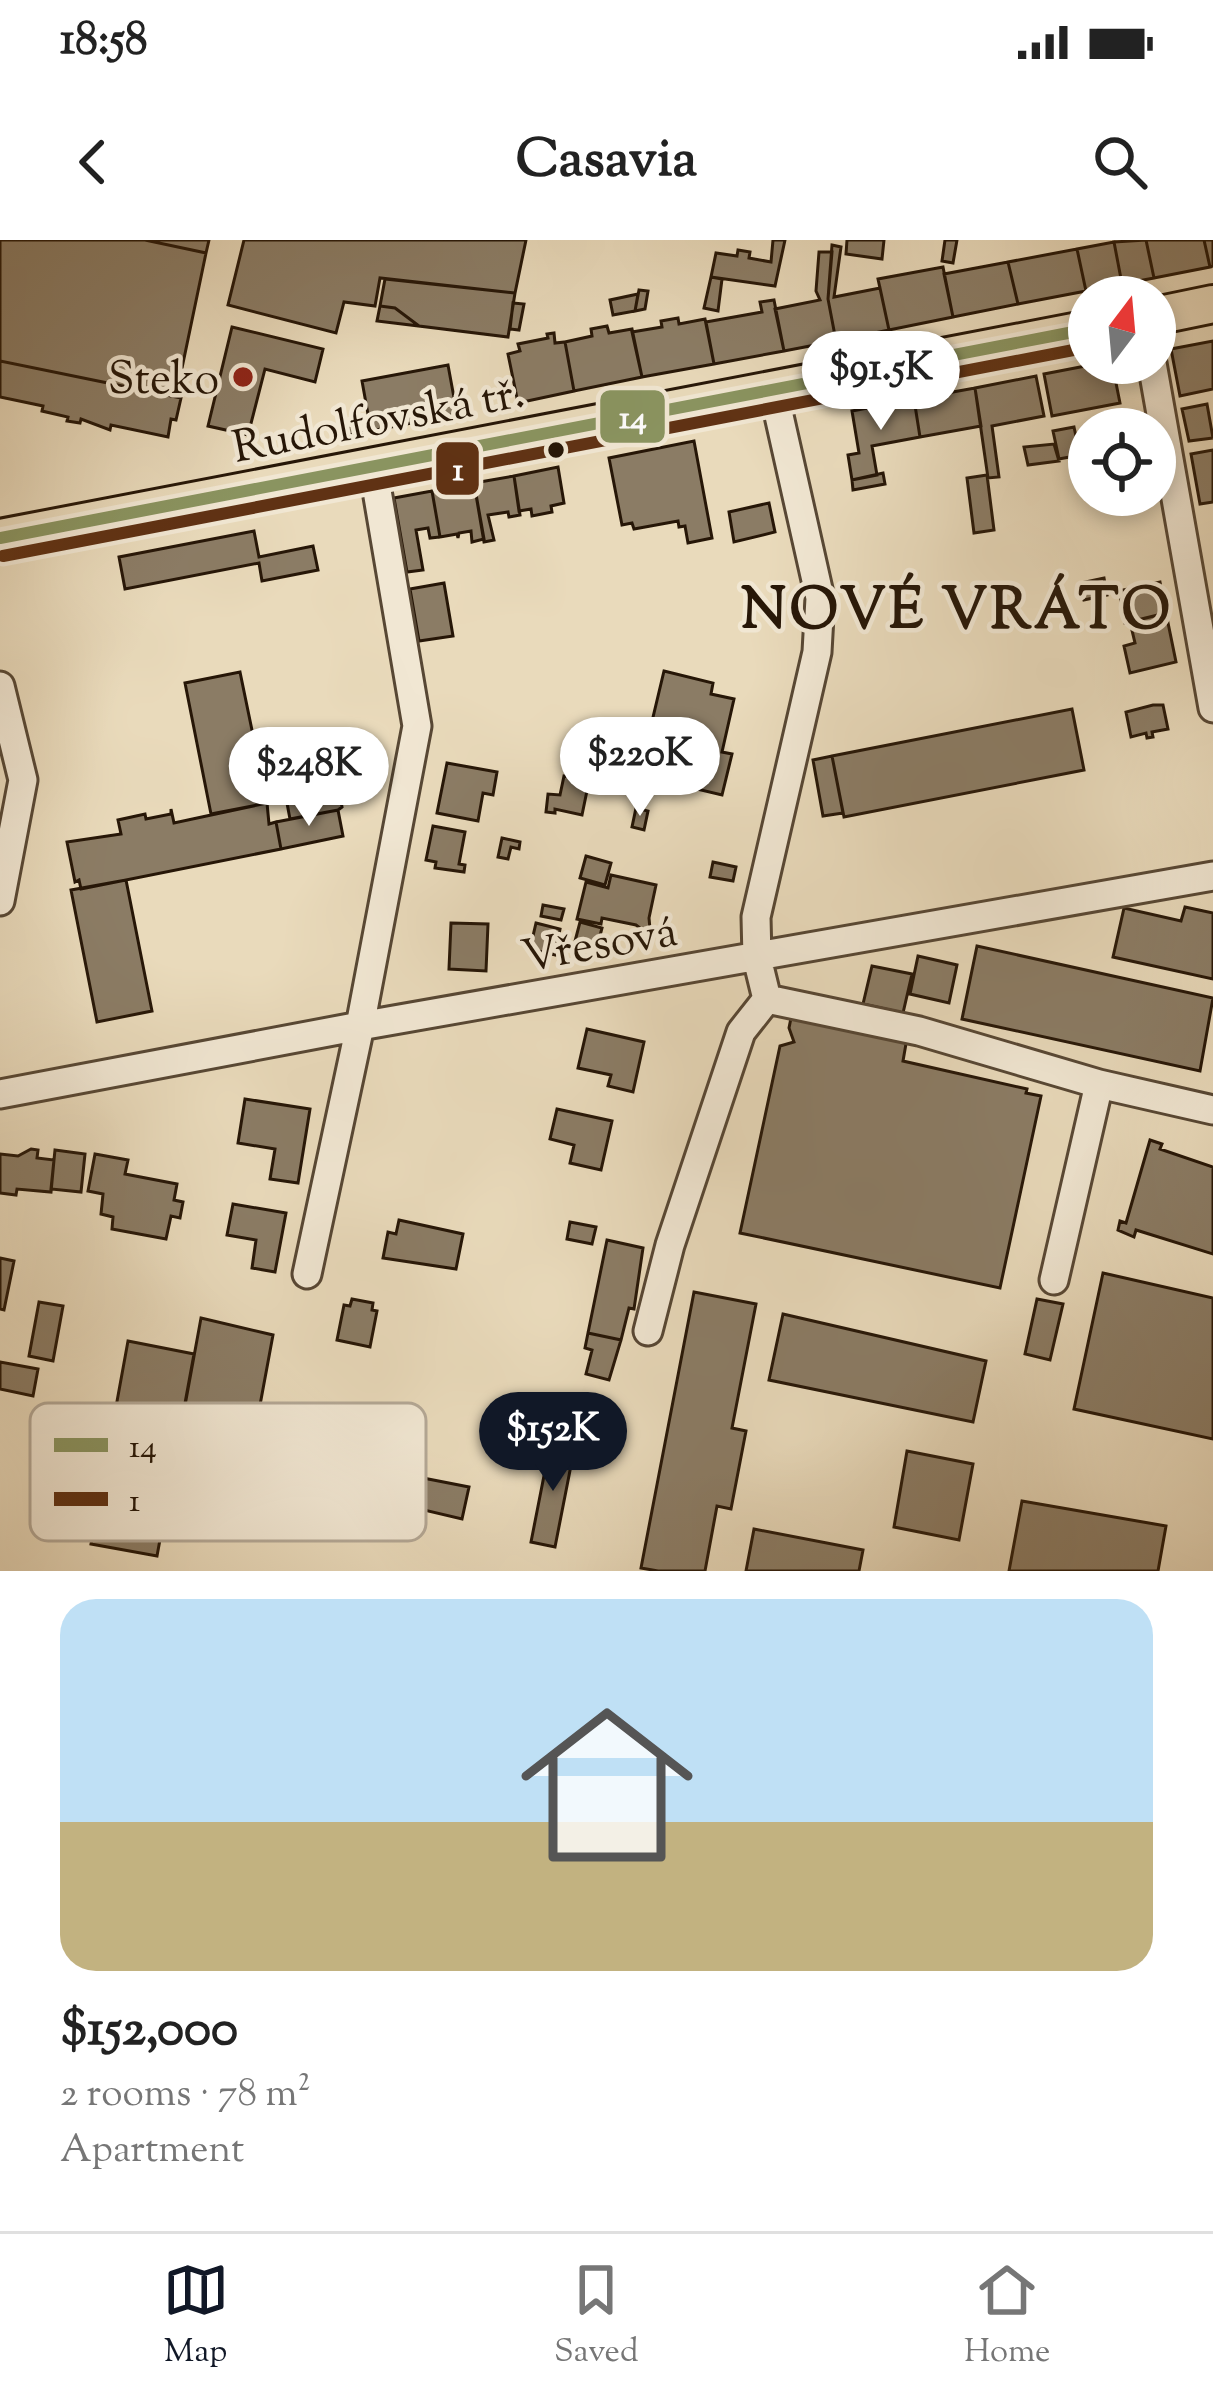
<!DOCTYPE html>
<html lang="en">
<head>
<meta charset="utf-8">
<style>
  body { margin:0; font-family:"Sorts Mill Goudy",serif; background:#f2f2f2; color:#222; height:100vh; display:flex; flex-direction:column; font-size:45px; white-space:nowrap }
  * { box-sizing:border-box; margin:0 }
  p { font-size:39px; color:#767676 }
  .icon { flex:none; width:66px; height:66px; fill:none; stroke:currentColor; stroke-width:2; stroke-linecap:round; stroke-linejoin:round }
  .map { position:relative; height:1331px; overflow:hidden }
  .sheet { display:flex; flex-direction:column; background:#fff; flex:1 }
  .sheet>* { flex:none }
  .needle { width:78px; rotate:16deg }
  .buttons { position:absolute; left:1068px; top:36px; display:grid; gap:24px }
  .buttons a { display:grid; place-items:center; width:108px; height:108px; border-radius:50%; background:#fff; box-shadow:0 6px 18px #0003; font-size:60px }
  .price { position:absolute; translate:-50% -102px; padding:0 27px; border-radius:42px; background:#fff; color:#222; font-size:39px; line-height:78px; filter:drop-shadow(0 3px 6px #0008) }
  .price::after { content:''; position:absolute; left:50%; top:72px; width:36px; height:27px; margin-left:-18px; background:inherit; clip-path:polygon(0 0,100% 0,50% 100%) }
  .price.on { background:#111827; color:#fff }
  ul { padding:0; list-style:none }
  li { display:grid; align-content:center; gap:24px; height:636px; padding:0 60px }
  li span { display:grid; place-items:center; height:372px; border-radius:36px; color:#555 }
  li>.icon { margin-inline-start:auto }
  span .icon { width:216px; height:216px; fill:#fffc; stroke-width:1 }
  li b { font-size:51px }
  .status { display:flex; justify-content:space-between; align-items:center; height:84px; padding:0 60px; background:#fff; direction:ltr }
  .status svg { height:33px; fill:currentColor }
  header { display:flex; justify-content:space-between; align-items:center; height:156px; padding:0 60px; background:#fff; font-size:54px; font-weight:700 }
  .tabs { display:flex; justify-content:space-around; align-items:center; height:168px; border-top:3px solid #e0e0e0; background:#fff; font-size:33px; color:#767676 }
  .tabs a { display:grid; justify-items:center; gap:6px }
  .tabs .on { color:#111827 }
  .map>svg:first-child { display:block }
  .building { fill:#8b7c65; stroke:#261607; stroke-width:3 }
  .lines { fill:none; stroke-linecap:round; stroke-linejoin:round }
  .minor-casing { stroke:#574734; stroke-width:33 }
  .major-casing { stroke:#261607; stroke-width:42 }
  .minor { stroke:#f1e7d3; stroke-width:27 }
  .major { stroke:#e9dabb; stroke-width:36 }
  .bus-1-casing { stroke:#f1e7d3; stroke-width:21 }
  .bus-2-casing { stroke:#f1e7d3; stroke-width:21 }
  .bus-1 { stroke:#8a9460; stroke-width:12 }
  .bus-2 { stroke:#603214; stroke-width:12 }
  .poi-dot { fill:#8f2418; stroke:#f1e7d3; stroke-width:4.5 }
  .bus-dot { fill:#261607; stroke:#f1e7d3; stroke-width:4.5 }
  .labels { text-anchor:middle; stroke-width:9; stroke-linejoin:round; paint-order:stroke }
  .poi-label { font-size:45px; fill:#261607; stroke:#f1e7d3; text-anchor:end }
  .street-label { font-size:45px; fill:#261607; stroke:#f1e7d3 }
  .district-label { font-size:57px; font-weight:bold; letter-spacing:3px; fill:#261607; stroke:#f1e7d3 }
  .key { fill:#f1e7d3; stroke:#b4a896; stroke-width:3 }
  .key-label { font-size:33px; fill:#261607 }
  .line-badge { stroke:#f1e7d3; stroke-width:4.5 }
  .badge-label { font-size:33px; text-anchor:middle; font-weight:bold; fill:#fff }
</style>
</head>
<body>
<div class="status"><b>18:58</b><svg viewBox="0 0 49 12"><path d="M0 12V9h3v3zM5 12V6h3v6zM10 12V3h3v9zM15 12V0h3v12zM26 1h20v11H26zM47 4h2v5h-2z"/></svg></div>
<header><svg class="icon" aria-label="back" viewBox="0 0 24 24"><path d="M15 5l-7 7 7 7"/></svg>Casavia<svg class="icon" aria-label="search" viewBox="0 0 24 24"><circle cx="10" cy="10" r="6"/><path d="M15 15l6 6"/></svg></header>
<div class="map">
<svg width="1213" height="1331" viewBox="0 0 1213 1331">
  <rect width="100%" height="100%" fill="#e9dabb"/>
  <filter id="stains"><feTurbulence type="fractalNoise" baseFrequency=".00167" numOctaves="4"/><feColorMatrix values="0 0 0 0 .2 0 0 0 0 .09 0 0 0 0 .02 0 0 0 .5 -.17"/></filter>
  <radialGradient id="worn" r=".72"><stop offset=".6" stop-color="#630" stop-opacity="0"/><stop offset="1" stop-color="#630" stop-opacity=".3"/></radialGradient>
  <path class="building" d="M0,0H145L206,13L177,152L182,153L181,158L0,121Z
    M145,0H209L206,13Z
    M244,0H526L515,53L380,38L375,66L344,62L336,93L228,65Z
    M773,0H785L775,46L711,37L716,13L737,16L738,10L750,12L749,18L771,22Z
    M847,0H884L882,19L846,14Z
    M945,0H957L953,23L942,21Z
    M1146,0L1154,38L1122,44L1114,2Z
    M1146,0H1204L1210,27L1154,38Z
    M1204,0H1213V26L1210,27Z
    M1114,2L1122,44L1086,51L1077,9Z
    M832,5L841,7L834,57L880,48L889,90L836,101L828,59Z
    M1077,9L1086,51L1018,64L1008,22Z
    M819,12H832L828,59L836,101L784,111L775,69L820,60L816,51Z
    M1008,22L1018,64L953,77L944,34Z
    M943,27L953,77L889,90L878,39Z
    M711,37L722,39L718,71L704,68Z
    M385,39L515,53L508,97L419,86L395,68L380,66Z
    M639,50L648,51L645,69L635,71Z
    M638,54L635,71L613,75L610,60Z
    M774,60L784,111L714,124L706,82L762,72L760,62Z
    M513,63L524,64L519,90L510,89Z
    M380,66L395,68L419,86L377,81Z
    M678,78L679,84L705,79L714,124L642,137L632,92L662,87L661,81Z
    M607,86L609,93L632,89L642,137L574,151L565,102L592,96L591,89Z
    M232,87L323,109L315,142L265,129L248,195L208,186Z
    M554,93L555,103L565,102L574,151L518,163L508,114L520,111L518,104L548,98L547,94Z
    M1213,101V149L1180,156L1171,109Z
    M0,121L181,158L176,180L171,179L168,197L111,185L110,190L81,179L80,183L67,181L68,177L42,171L43,166L0,157Z
    M1101,123H1112L1120,163L1052,176L1044,134Z
    M448,125L457,174L371,191L362,141Z
    M1036,136L1044,176L992,186L999,237L988,238L975,148Z
    M975,148L981,186L920,197L914,159Z
    M914,159L920,197L872,206L877,235L852,240L848,215L859,213L852,171Z
    M1207,164L1213,198L1189,201L1182,169Z
    M1125,174L1129,189H1112L1110,178Z
    M369,179L371,191L344,196L342,184Z
    M1074,187L1080,215L1059,219L1053,191Z
    M694,201L712,298L688,303L685,286L679,287L678,281L634,289L632,283L622,285L609,218Z
    M1054,204L1059,221L1028,225L1024,207Z
    M1213,210V262L1200,264L1191,214Z
    M558,227L564,263L551,266L552,272L532,276L531,269L519,271L514,236Z
    M883,233L885,244L853,250L852,240Z
    M987,235L994,290L974,293L967,238Z
    M514,236L520,275L509,277L508,272L488,275L494,300L484,302L474,243Z
    M474,243L484,299L472,302L471,291L459,293L458,298L457,294L440,297L432,251Z
    M432,251L440,297L430,298L428,288L416,290L423,330L407,332L394,258Z
    M769,263L775,292L734,302L729,272Z
    M254,291L259,317L313,306L318,330L262,341L259,323L125,349L119,317Z
    M1104,338L1107,355L1084,360L1081,343Z
    M1160,342L1166,373L1125,383L1119,351Z
    M444,343L453,396L419,401L410,349Z
    M1166,373L1176,422L1130,433L1124,406L1135,403L1130,382Z
    M664,431L713,443L711,454L734,459L722,512L732,514L722,555L629,533L639,492L649,494Z
    M240,432L267,563L211,574L185,443Z
    M1153,465H1163L1168,489L1152,492L1153,497L1147,498L1146,493L1131,497L1126,472Z
    M1072,469L1084,530L844,577L832,516Z
    M832,516L843,573L823,576L813,520Z
    M447,523L497,532L493,555L483,553L478,581L437,573Z
    M564,536L589,541L582,575L555,569V573L546,572L548,554L560,555Z
    M333,546L334,550L339,549L342,567L338,570L290,579L286,558L282,556Z
    M267,563L269,584L276,582L281,609L81,649L79,640L75,642L67,602L121,594L118,580L145,574L146,579L171,574V569L174,583Z
    M636,568L648,571L644,590L632,587Z
    M338,570L343,596L281,609L276,582Z
    M433,586L465,592L459,624L465,625L464,632L435,628L436,622L426,620Z
    M502,598L520,602L519,609L511,607L508,619L498,617Z
    M586,616L611,623L605,645L580,638Z
    M713,622L736,627L733,641L710,637Z
    M611,635L656,645L649,678L650,689L645,692L636,685L602,678L601,684L577,679L586,642L608,648Z
    M126,640L152,771L97,782L71,650Z
    M543,665L564,669L561,680L541,676Z
    M1185,667L1213,673V739L1113,717L1124,668L1181,681Z
    M580,682L602,688L596,711L574,705Z
    M451,683L488,684L486,731L449,729Z
    M536,683L560,689L555,715L530,709Z
    M977,706L1213,758L1200,831L962,779Z
    M918,716L957,725L949,763L910,754Z
    M872,726L912,734L903,773L863,764Z
    M792,773L907,798L903,821L1027,849L1026,853L1041,856L1000,1048L740,993L780,806L794,802L789,788Z
    M587,789L644,802L633,852L608,846L611,835L578,828Z
    M245,859L310,869L298,943L270,939L275,909L238,903Z
    M557,869L612,881L601,930L570,923L574,905L550,899Z
    M1150,900L1162,904L1160,909L1213,927V1014L1136,990L1134,997L1118,990L1120,981L1126,983Z
    M31,909L38,910L37,918L54,920L51,952L17,949L16,955L0,953V914L18,916Z
    M55,910L85,914L81,952L51,949Z
    M95,914L128,920L125,934L177,944L174,960L183,962L180,978L171,976L166,999L112,989L113,977L101,974L103,954L88,951Z
    M233,964L286,973L275,1032L252,1028L256,1000L227,995Z
    M399,980L463,994L456,1029L383,1018L388,992L396,994Z
    M570,982L596,987L592,1004L567,999Z
    M607,1000L643,1008L634,1069L629,1068L621,1100L588,1093Z
    M0,1018L14,1021L4,1070L0,1069Z
    M1103,1033L1213,1058V1199L1074,1169Z
    M694,1052L756,1064L732,1188L746,1191L731,1269L717,1266L705,1331H658L641,1328Z
    M352,1059L373,1063L372,1070L377,1071L370,1107L337,1100L344,1065L350,1066Z
    M1037,1059L1063,1064L1050,1120L1025,1114Z
    M39,1062L63,1066L53,1121L29,1116Z
    M783,1074L986,1121L973,1182L769,1140Z
    M201,1078L273,1095L243,1257L236,1256L229,1293L164,1280Z
    M588,1093L621,1100L609,1140L586,1134L592,1110L585,1108Z
    M128,1101L194,1114L157,1316L91,1304Z
    M0,1122L38,1129L33,1156L0,1149Z
    M551,1200L575,1205L555,1307L531,1302Z
    M907,1211L973,1224L959,1300L894,1287Z
    M418,1237L469,1247L462,1279L411,1267Z
    M1022,1261L1166,1286L1158,1331H1009Z
    M754,1289L863,1310L859,1331H746Z"/>
  <g class="lines">
    <g class="minor-casing">
      <path id="minor" d="M1152,123L1213,468
        M773,149L820,358L817,412L756,677L757,718L767,759L919,791L1099,844
        M0,446L23,540L0,661
        M0,854L360,786L1213,636
        M307,1034L360,786L417,486L373,227
        M1054,1040L1099,844L1213,870
        M648,1091L670,1005L741,792L767,759"/>
    </g>
    <g class="major-casing">
      <path id="major" d="M1155,76L1213,64
        M0,298L1089,89"/>
    </g>
    <use href="#minor" class="minor"/>
    <use href="#major" class="major"/>
    <g class="bus-1-casing">
      <path id="bus-1" d="M0,298L1089,89"/>
    </g>
    <g class="bus-2-casing">
      <path id="bus-2" d="M3,316L1089,107"/>
    </g>
    <use href="#bus-1" class="bus-1"/>
    <use href="#bus-2" class="bus-2"/>
  </g>
  <circle class="poi-dot" cx="243" cy="137" r="12"/>
  <circle class="bus-dot" cx="556" cy="210" r="10"/>
  <g class="labels">
    <g class="poi-label">
      <text x="219" y="153">Steko</text>
    </g>
    <g class="street-label">
      <text transform="translate(378 178) rotate(-11)" y="16">Rudolfovská tř.</text>
      <text transform="translate(599 702) rotate(-10)" y="16">Vřesová</text>
    </g>
    <g class="district-label">
      <text x="957" y="387">NOVÉ VRÁTO</text>
    </g>
  </g>
  <rect x="30" y="1163" width="396" height="138" rx="18" class="key"/>
  <rect x="54" y="1198" width="54" height="14" fill="#8a9460"/>
  <rect x="54" y="1252" width="54" height="14" fill="#603214"/>
  <g class="key-label">
    <text x="129" y="1217">14</text>
    <text x="129" y="1271">1</text>
  </g>
  <g class="line-badge">
    <rect x="598" y="148" width="69" height="57" rx="12" fill="#8a9460"/>
    <rect x="434" y="200" width="47" height="57" rx="12" fill="#603214"/>
  </g>
  <g class="badge-label">
    <text x="633" y="188">14</text>
    <text x="458" y="240">1</text>
  </g>
  <rect width="100%" height="100%" filter="url(#stains)"/>
  <rect width="100%" height="100%" fill="url(#worn)"/>
</svg>
<div class="buttons">
<a><svg class="needle" viewBox="-14 -14 28 28"><path d="M0-13l5 13h-10z" fill="#e53935"/><path d="M0 13l5-13h-10z" fill="#767676"/></svg></a>
<a><svg class="icon" aria-label="locate" viewBox="0 0 24 24"><circle cx="12" cy="12" r="6"/><path d="M12 2v4M12 18v4M2 12h4M18 12h4"/></svg></a>
</div>
<b class="price" style="left:881px;top:193px">$91.5K</b>
<b class="price" style="left:640px;top:579px">$220K</b>
<b class="price" style="left:309px;top:589px">$248K</b>
<b class="price on" style="left:553px;top:1254px">$152K</b>
</div>
<section class="sheet">
<ul>
<li><span style="background:linear-gradient(#bfe0f5 60%,#c2b280 0)"><svg class="icon" aria-label="home" viewBox="0 0 24 24"><path d="M3 11l9-7 9 7M6 9v11h12V9"/></svg></span><div><b>$152,000</b><p>2 rooms · 78 m²</p><p>Apartment</p></div></li>
</ul>
</section>
<nav class="tabs">
<a class="on"><svg class="icon" aria-label="map" viewBox="0 0 24 24"><path d="M3 6l6-2 6 2 6-2v14l-6 2-6-2-6 2zM9 4v14M15 6v14"/></svg>Map</a>
<a><svg class="icon" aria-label="saved" viewBox="0 0 24 24"><path d="M7 4h10v16l-5-4-5 4z"/></svg>Saved</a>
<a><svg class="icon" aria-label="home" viewBox="0 0 24 24"><path d="M3 11l9-7 9 7M6 9v11h12V9"/></svg>Home</a>
</nav>
</body>
</html>
